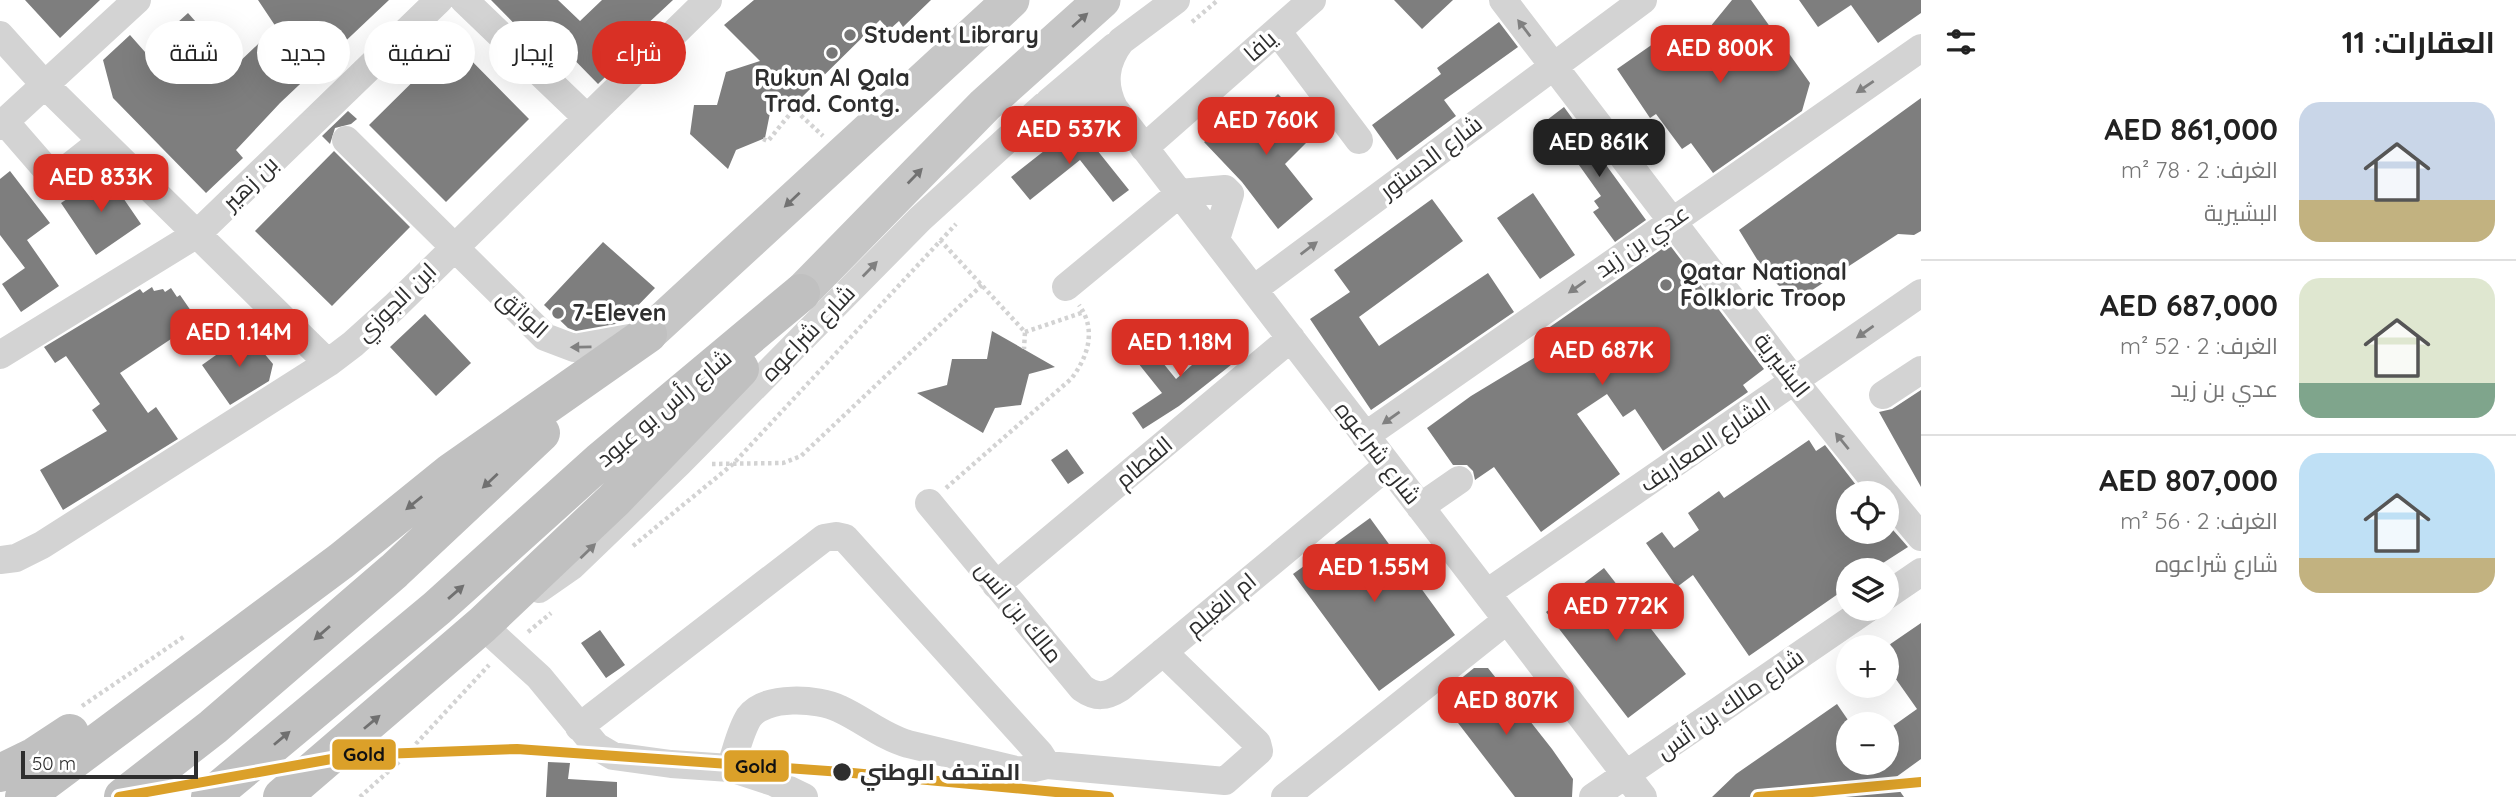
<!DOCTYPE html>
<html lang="ar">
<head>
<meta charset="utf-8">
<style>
  body { margin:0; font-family:Quicksand,Cairo,sans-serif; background:#f6f6f6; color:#222; direction:rtl; height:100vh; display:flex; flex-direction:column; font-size:26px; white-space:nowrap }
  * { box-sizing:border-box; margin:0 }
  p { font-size:23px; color:#767676 }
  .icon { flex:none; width:38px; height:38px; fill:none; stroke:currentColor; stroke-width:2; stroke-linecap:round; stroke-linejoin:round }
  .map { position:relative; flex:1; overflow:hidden; direction:ltr }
  .details { display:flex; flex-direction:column; background:#fff; width:595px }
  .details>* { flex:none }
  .hud { position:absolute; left:21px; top:21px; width:665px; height:63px; direction:rtl; display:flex; gap:14px }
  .buttons { position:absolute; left:1836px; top:481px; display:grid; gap:14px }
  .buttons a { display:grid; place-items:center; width:63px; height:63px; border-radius:50%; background:#fff; box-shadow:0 7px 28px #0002; font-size:35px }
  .scale { position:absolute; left:21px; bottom:18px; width:177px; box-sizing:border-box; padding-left:7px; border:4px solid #2e2e2e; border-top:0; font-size:19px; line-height:24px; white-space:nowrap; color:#2e2e2e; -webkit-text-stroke:5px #fff; paint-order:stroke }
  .price { position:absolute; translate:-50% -60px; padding:0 16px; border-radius:14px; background:#d93025; color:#fff; font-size:23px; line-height:46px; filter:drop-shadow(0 2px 4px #0008) }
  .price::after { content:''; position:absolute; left:50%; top:42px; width:21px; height:16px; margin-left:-10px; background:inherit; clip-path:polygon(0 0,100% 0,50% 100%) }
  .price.active { background:#222; color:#fff }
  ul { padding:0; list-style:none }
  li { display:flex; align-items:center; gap:21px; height:175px; padding:0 21px }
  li+li { border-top:2px solid #e0e0e0 }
  li span { display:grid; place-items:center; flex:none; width:196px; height:140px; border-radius:21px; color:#555 }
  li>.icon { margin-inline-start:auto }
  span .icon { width:84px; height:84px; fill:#fffc; stroke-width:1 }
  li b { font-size:30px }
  h2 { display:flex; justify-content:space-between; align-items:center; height:84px; padding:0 21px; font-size:30px }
  .pill { padding:0 24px; border-radius:32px; background:#fff; box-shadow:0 7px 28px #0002; font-size:24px; line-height:63px }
  .pill.active { background:#d93025; color:#fff }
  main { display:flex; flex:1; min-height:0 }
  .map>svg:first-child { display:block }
  .building { fill:#7e7e7e }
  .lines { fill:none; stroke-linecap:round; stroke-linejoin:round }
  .path { stroke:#d3d3d3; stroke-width:4.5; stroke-dasharray:3.5 3.5; stroke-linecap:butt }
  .minor { stroke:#d3d3d3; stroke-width:28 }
  .major { stroke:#c6c6c6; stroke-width:37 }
  .highway { stroke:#c0c0c0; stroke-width:38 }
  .metro-1-casing { stroke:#fff; stroke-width:16 }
  .metro-1 { stroke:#dba029; stroke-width:10 }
  .oneway { fill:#727272 }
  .oneway2 { fill:#808080 }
  .oneway3 { fill:#707070 }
  .poi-dot { fill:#777; stroke:#fff; stroke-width:2.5 }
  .stop-dot { fill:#2e2e2e; stroke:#fff; stroke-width:2.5 }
  .labels { text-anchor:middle; stroke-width:7; stroke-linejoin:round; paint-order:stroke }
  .poi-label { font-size:23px; font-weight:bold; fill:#2e2e2e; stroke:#fff; text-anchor:start }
  .street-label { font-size:23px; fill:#2e2e2e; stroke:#fff }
  .stop-label { font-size:23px; font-weight:bold; fill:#2e2e2e; stroke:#fff; text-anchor:start }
  .line-badge { stroke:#fff; stroke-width:2.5 }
  .pale-badge-label { font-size:19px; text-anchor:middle; font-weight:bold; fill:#111 }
</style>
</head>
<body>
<main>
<section class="details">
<h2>العقارات: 11<svg class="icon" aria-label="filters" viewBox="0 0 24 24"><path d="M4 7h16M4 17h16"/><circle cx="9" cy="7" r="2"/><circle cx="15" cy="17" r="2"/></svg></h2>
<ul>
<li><span style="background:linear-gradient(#c9d6e8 70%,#c2b280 0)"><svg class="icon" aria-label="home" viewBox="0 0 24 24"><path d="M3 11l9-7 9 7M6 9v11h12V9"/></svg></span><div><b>AED 861,000</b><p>الغرف: 2 · 78 m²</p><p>البشيرية</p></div></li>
<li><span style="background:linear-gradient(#dfe7d0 75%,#7fa58c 0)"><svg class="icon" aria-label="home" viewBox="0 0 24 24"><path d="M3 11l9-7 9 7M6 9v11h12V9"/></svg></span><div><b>AED 687,000</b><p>الغرف: 2 · 52 m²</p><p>عدي بن زيد</p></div></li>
<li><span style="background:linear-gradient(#bfe0f5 75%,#c2b280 0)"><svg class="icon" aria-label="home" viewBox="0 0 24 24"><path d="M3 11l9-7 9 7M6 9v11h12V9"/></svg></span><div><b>AED 807,000</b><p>الغرف: 2 · 56 m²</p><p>شارع شراعوه</p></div></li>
</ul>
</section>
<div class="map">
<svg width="1921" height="797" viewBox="0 0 1921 797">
  <rect width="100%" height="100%" fill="#fff"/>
  <path class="building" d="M25,0H100L60,38Z
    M258,0H389L280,103L236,150L243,158L206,193L113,98L103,60L130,35L145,52L188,13L235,66L276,27Z
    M491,0H558L580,21L602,0H673L628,42L634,49L598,84L555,40L543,53Z
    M754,0H931L903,27L899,21L889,30L880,20L801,98L770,113L765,138L736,150L728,169L690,134L694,105H717L726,72L760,61L724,25Z
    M1394,0H1453L1422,29Z
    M1732,0H1751L1810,83L1802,111L1713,173L1691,143L1682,149L1656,114L1650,118L1617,69L1673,30L1688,54Z
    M1799,0H1921V13L1878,43L1851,5L1818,27Z
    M1499,22L1518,47L1444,100L1456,116L1397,160L1372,125L1441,74L1437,68Z
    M453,42L529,119L446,202L369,125Z
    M1278,94L1316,133L1285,164L1313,199L1278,229L1242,182L1204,142L1240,112L1249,122Z
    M1921,98V231L1914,235L1898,234L1800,298L1778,285L1763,269L1739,230Z
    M1564,107L1646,220L1615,242L1593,212L1599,208L1594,201L1601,196L1547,120Z
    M348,111L357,119L351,124L335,128L330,144L322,136Z
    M1077,125L1129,190L1113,202L1080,160L1030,200L1011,177Z
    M334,151L410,227L332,306L255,231Z
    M10,171L50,223L27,240L59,286L21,312L2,284L25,268L0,235V179Z
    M106,173L141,224L96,255L61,203Z
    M1533,193L1575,255L1540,279L1497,218Z
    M1432,199L1463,241L1359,317L1379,346L1488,273L1514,312L1371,410L1310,319L1350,292L1334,270Z
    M603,242L655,288L621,323L576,331L568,328L544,305Z
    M1669,244L1764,369L1743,385L1748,392L1663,451L1635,409L1623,417L1607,394L1577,414L1620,474L1541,532L1494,467L1475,480L1473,471L1467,465H1453L1427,428L1471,396L1547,350L1537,336Z
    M152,287L154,291L163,289L165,292L171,288L177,297L180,295L198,321L120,373L148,413L156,407L178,439L63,510L40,470L107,431L92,410L100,404L66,356L55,363L44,347L140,289L143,293Z
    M425,314L471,363L436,396L390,347Z
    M992,331L1055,367L1029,374L1021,405L995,408L983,433L917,393L947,385L952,359H987Z
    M247,333L273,364L269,381L230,405L202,365Z
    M1217,335L1236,361L1179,406L1143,429L1132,413L1162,393L1134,358L1150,347L1176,379L1200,358L1202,345Z
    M1921,390V487L1879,412L1892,409Z
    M1809,440L1816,451L1825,445L1863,494H1848V532H1886V522L1908,547L1872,570H1848V587L1749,656L1693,575L1677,587L1646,543L1662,532L1674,548L1699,530L1688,513L1719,491L1724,498Z
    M1067,449L1084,473L1068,484L1051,460Z
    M1370,518L1455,635L1379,691L1293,574Z
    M1604,568L1686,674L1628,718L1546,612Z
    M1921,623V759L1892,780L1904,797H1712L1736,774L1837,704L1848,720V763H1886V731L1917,709L1886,665V647Z
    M600,630L625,665L606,678L581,643Z
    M1474,668H1488L1552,749L1573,779L1572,797H1515L1438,697Z
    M548,762L570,763L568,779L617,782V797H546Z"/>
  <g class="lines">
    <path class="path" d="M1192,22L1218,0
      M763,139L768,141L794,109L823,136
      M940,240L1025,332L1024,349
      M1025,332L1084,312
      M712,464L783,463L801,456L982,285
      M946,488L1071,379C1088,357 1097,330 1079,305
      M633,546L733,464L956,224
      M528,632L551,613
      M82,706L185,636
      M360,797L401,760L489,665"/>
    <path class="minor" d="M464,0L586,117
      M1176,0L1121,41C1105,62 1102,84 1114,108L1643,797
      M1503,0L1795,382L1885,494
      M1277,31L1359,140
      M0,35L45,85L328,363
      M1049,102L1114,47
      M5,122L52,176L59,175L102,141
      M0,126L137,0
      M346,140L545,337L574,348L635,337
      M1144,148L1312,0
      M1066,287L1180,193L1225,189L1230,194L1216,239
      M1254,289L1643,0
      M0,355L197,234L439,0
      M1883,395L1921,370
      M1365,436L1921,48
      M1886,495L1921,537
      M929,503L1082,688C1096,698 1106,697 1120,688L1387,466
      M1420,507L1459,480
      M0,560L16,558L42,545L328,363L353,344L394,307L708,0
      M996,585L1291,338
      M539,589L572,566L679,463L920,219L1044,106C1067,96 1093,92 1114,108
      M1487,593L1921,293
      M1886,596L1921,572
      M482,625L539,677L596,746L613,756L671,764L730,768L773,782L804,797
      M579,727L824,538L836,536L845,538L1040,754L1047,765L1225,781L1259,751L1257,743L1163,652
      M730,768C736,752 740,731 749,717C765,695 818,698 840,709C864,720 883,737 908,744L1020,771L1047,765
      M1285,797L1507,620
      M1593,797L1867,609"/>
    <path class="major" d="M801,293L985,105L1102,0
      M648,334L1011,0"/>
    <path class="highway" d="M0,773L35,756L70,733
      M24,797L341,561L451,472L648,334
      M123,797L213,727L394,571L541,433
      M210,797L437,608L600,461L801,293
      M282,797L482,625L614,500L740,369"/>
    <g class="metro-1-casing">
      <path id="metro-1" d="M119,797L354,755L517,749L842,772L1109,797
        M1758,797L1921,782"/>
    </g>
    <use href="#metro-1" class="metro-1"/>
  </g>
  <defs><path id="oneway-solid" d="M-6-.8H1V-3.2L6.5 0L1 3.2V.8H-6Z" transform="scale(1.75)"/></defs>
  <g class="oneway">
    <use href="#oneway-solid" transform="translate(1080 20) rotate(-42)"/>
    <use href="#oneway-solid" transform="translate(915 176) rotate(-46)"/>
    <use href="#oneway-solid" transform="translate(792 200) rotate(137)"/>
  </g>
  <g class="oneway2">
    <use href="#oneway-solid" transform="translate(1524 28) rotate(-127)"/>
    <use href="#oneway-solid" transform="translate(1865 87) rotate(146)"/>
    <use href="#oneway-solid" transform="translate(1309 248) rotate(-37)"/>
    <use href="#oneway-solid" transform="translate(870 269) rotate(-46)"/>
    <use href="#oneway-solid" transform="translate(1577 287) rotate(145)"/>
    <use href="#oneway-solid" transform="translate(1865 332) rotate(145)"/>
    <use href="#oneway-solid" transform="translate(581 347) rotate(179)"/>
    <use href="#oneway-solid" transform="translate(1391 418) rotate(145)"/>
    <use href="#oneway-solid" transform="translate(1842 441) rotate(-129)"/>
    <use href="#oneway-solid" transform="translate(588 551) rotate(-44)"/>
  </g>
  <g class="oneway3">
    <use href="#oneway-solid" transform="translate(490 481) rotate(137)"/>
    <use href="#oneway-solid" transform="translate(414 503) rotate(141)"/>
    <use href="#oneway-solid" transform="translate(456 592) rotate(-41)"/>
    <use href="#oneway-solid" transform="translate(322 633) rotate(139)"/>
    <use href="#oneway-solid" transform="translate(372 722) rotate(-40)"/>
    <use href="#oneway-solid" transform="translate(282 738) rotate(-40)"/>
  </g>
  <g class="poi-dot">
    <circle cx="850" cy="35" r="7"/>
    <circle cx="832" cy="53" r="7"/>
    <circle cx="1666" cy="285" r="7"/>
    <circle cx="558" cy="313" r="7"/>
  </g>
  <circle class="stop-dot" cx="842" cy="772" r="10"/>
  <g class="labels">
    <g class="poi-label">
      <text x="864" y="43">Student Library</text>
      <text x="832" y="86" text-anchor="middle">Rukun Al Qala<tspan x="832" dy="26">Trad. Contg.</tspan></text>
      <text x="1680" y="280">Qatar National<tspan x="1680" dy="26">Folkloric Troop</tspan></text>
      <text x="572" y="321">7-Eleven</text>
    </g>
    <g class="street-label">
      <text transform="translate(1260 46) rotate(-41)" y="8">يافا</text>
      <text transform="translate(1431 157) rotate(-37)" y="8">شارع الدستور</text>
      <text transform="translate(250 183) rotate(-44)" y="8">بن زهير</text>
      <text transform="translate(1642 241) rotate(-35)" y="8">عدي بن زيد</text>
      <text transform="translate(396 302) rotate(-44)" y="8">ابن الجوزي</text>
      <text transform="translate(523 314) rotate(42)" y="8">الواثق</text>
      <text transform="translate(808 333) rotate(-46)" y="8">شارع شراعوه</text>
      <text transform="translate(1782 365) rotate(52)" y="8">البشيرية</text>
      <text transform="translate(664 408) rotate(-40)" y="8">شارع رأس بو عبود</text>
      <text transform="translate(1705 444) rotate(-34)" y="8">الشارع المعاريف</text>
      <text transform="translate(1378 453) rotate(52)" y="8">شارع شراعوه</text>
      <text transform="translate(1144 462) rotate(-40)" y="8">الفطام</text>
      <text transform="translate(1221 604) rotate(-40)" y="8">ام الغيلم</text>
      <text transform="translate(1019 612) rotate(51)" y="8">مالك بن انس</text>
      <text transform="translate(1730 704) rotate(-35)" y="8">شارع مالك بن أنس</text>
    </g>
    <g class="stop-label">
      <text x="860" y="780">المتحف الوطني</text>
    </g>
  </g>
  <g class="line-badge">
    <rect x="331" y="738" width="66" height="33" rx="7" fill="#dba029"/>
    <rect x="723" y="749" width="67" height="34" rx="7" fill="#dba029"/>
  </g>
  <g class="pale-badge-label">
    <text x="364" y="761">Gold</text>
    <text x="756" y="773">Gold</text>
  </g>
</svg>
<div class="buttons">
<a><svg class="icon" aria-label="locate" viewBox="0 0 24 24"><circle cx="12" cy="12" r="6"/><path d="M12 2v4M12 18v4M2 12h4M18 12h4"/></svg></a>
<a><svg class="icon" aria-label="layers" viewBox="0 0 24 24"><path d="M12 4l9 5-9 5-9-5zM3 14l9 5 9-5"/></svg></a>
<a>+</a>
<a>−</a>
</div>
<div class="scale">50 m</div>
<b class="price" style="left:1720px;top:85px">AED 800K</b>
<b class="price" style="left:1266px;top:157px">AED 760K</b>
<b class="price" style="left:1069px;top:166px">AED 537K</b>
<b class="price active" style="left:1599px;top:179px">AED 861K</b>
<b class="price" style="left:101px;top:214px">AED 833K</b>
<b class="price" style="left:239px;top:369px">AED 1.14M</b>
<b class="price" style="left:1180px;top:379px">AED 1.18M</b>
<b class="price" style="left:1602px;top:387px">AED 687K</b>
<b class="price" style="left:1374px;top:604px">AED 1.55M</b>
<b class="price" style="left:1616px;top:643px">AED 772K</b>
<b class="price" style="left:1506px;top:737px">AED 807K</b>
<div class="hud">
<a class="pill active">شراء</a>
<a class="pill">إيجار</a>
<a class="pill">تصفية</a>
<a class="pill">جديد</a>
<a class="pill">شقة</a>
</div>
</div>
</main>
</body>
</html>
